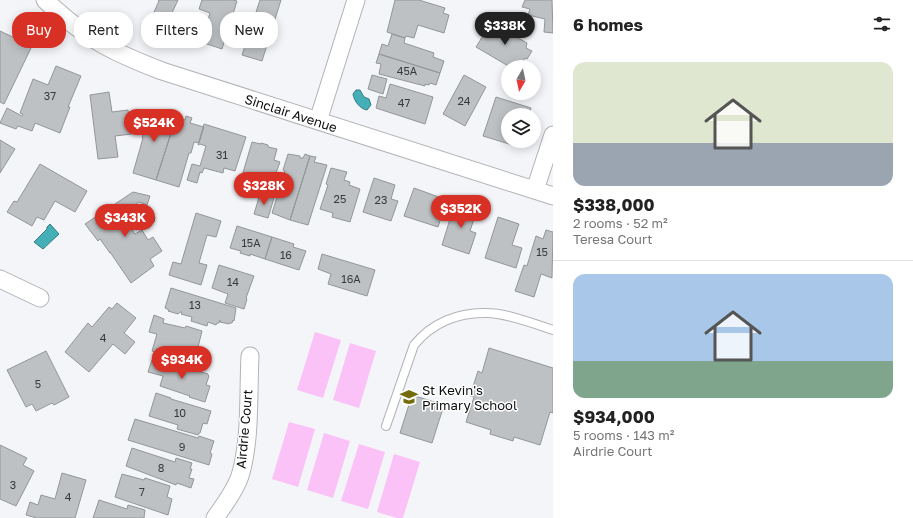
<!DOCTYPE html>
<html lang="en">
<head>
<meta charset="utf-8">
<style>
  body { margin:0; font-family:"Golos Text",sans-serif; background:#f6f6f6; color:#222; height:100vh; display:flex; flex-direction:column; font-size:15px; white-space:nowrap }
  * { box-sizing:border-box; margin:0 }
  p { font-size:13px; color:#767676 }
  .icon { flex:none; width:22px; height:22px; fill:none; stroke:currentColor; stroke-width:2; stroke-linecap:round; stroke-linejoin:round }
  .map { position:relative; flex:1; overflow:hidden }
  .side { display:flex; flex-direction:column; background:#fff; width:360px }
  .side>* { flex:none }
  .top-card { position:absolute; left:12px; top:12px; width:380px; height:36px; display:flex; gap:8px }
  .needle { width:26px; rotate:189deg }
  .fabs { position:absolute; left:501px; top:60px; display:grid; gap:8px }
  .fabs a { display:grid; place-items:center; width:40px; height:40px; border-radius:50%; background:#fff; box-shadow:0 2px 10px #0003; font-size:20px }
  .price { position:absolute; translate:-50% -34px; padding:0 9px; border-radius:14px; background:#d93025; color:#fff; font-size:13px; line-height:26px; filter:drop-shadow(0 1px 2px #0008) }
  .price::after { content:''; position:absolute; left:50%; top:24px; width:12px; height:9px; margin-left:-6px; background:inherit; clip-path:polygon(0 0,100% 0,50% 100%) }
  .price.current { background:#222; color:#fff }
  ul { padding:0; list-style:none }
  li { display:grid; align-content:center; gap:8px; height:212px; padding:0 20px }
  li+li { border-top:1px solid #e0e0e0 }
  li span { display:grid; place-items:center; height:124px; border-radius:12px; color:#555 }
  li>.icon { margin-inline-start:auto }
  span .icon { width:72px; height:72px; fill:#fffc; stroke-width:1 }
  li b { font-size:17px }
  h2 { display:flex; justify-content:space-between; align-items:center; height:48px; padding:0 20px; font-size:17px }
  .pill { padding:0 14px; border-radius:16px; background:#fff; box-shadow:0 2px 10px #0003; font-size:14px; line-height:36px }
  .pill.current { background:#d93025; color:#fff }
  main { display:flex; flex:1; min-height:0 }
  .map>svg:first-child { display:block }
  .green { fill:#fbc2f7 }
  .water { fill:#44afb6; stroke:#337e84 }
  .building { fill:#bec1c3; stroke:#939698 }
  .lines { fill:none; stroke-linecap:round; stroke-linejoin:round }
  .service-casing { stroke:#b2b3b6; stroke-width:10 }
  .minor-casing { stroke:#b2b3b6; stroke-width:19 }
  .service { stroke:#fff; stroke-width:8 }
  .minor { stroke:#fff; stroke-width:17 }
  .labels { text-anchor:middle; stroke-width:3; stroke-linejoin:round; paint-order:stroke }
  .number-label { font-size:11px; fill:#383a3b }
  .street-label { font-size:13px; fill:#0c0d0e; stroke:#fff }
  .poi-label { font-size:13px; fill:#0c0d0e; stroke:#fff; text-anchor:start }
</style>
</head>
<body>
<main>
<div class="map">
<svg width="553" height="518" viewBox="0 0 553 518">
  <rect width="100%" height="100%" fill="#f4f5f9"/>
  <path class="green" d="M315,332L341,340L323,398L297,390Z
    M350,343L376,351L359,408L333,400Z
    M289,422L315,429L298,487L272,479Z
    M324,433L350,441L333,498L307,490Z
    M359,444L385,452L368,509L341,501Z
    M394,454L420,462L403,518H397L377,512Z"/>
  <path class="water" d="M356,90H360L364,97L369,99L371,105L367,110C360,109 354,101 353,94Z
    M138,206L146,212L155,217L154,222L149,226H146L139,219L132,216V209Z
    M50,224L59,234L43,249L34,242L47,229V227Z"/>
  <path class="building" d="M158,0H178L164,30L149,23L159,1Z
    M202,0H233L237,1L222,49L201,42L210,13L199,9Z
    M260,0H281L262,61L242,55Z
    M395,0H419L445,8L443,13L449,15L444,33L418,25L414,38L406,36L405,38L387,32Z
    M525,0H552L553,33L544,32L545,19L528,15L530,9L522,7Z
    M502,22L514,29L511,34L527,43L526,48L532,51L527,59L525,58L519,67H510L476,47L486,31L493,35Z
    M0,31L17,39L19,36L30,41L29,45L32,46L4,104L0,102Z
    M392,34L405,38L404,43L434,53L433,57L444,61L440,73L379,54L382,44L388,46Z
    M379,54L440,73L436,85L430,83L429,85L425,84V86L379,74L381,64L376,63Z
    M56,66L81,76L68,107H70L60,133L35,123L32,131L18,126L16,129L0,123L7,108L22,116L23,114L20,113L33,79L48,85Z
    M372,75L387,79L383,94L368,89Z
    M464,75L486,87L465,126L443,114Z
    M390,84L433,97L425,124L376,108L379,96L386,98Z
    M109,92L112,112L128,110L132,134L115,136L118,157L98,159L90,95Z
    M496,97L531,108L529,115H508V141H521L519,147L483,136Z
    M148,110L161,114L162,111L177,115L156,180L133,173L143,138H142L145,128L143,127Z
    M186,116L192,118L190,123L204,127L199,143L194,142L191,153H189L179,187L156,180L176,117L185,120Z
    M204,124L246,137L235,171L224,168L223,173L204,168L202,173L200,172L197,183L187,180L192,164L200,166L206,146L200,144L198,145Z
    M0,140L15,149L0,173Z
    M252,142L261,144V143L268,145V147L277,149L274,160L280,162L276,173L273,172L269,185L242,176Z
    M288,154L300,156V158H303L305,154L310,156L290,220L272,213L285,171L283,170Z
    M310,156L316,157L314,162L327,165L308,225L290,220Z
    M40,164L87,191L75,212L55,201L44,220L37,217L32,226L7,212L14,201L17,202Z
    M331,168L347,172L344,180L350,182L349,185L360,189L350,222L332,217L333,213L320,209L328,185L326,184Z
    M374,178L395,185L391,199L398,201L391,221L363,212Z
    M414,188L447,200L438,227L404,216Z
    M133,192L150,196L147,205L139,202L121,215L135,234L142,230L148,240L153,237L162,251L150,259L154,266L131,283L110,252V253L100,239L98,241L85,224Z
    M260,194L274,198L268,218L254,214Z
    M455,203L477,210L470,231L476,233L469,254L442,245Z
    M196,213L221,221L216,237L207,235L199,263L207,265L201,285L169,275L173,262L181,264Z
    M498,217L519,224L512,245L522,248L516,268L485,258Z
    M237,226L272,237L265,259L250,254V256L240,253L241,251L230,248Z
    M546,230L553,232L552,278L541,274L534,297L515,291L524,265L527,266L536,236L543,239Z
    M272,237L294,244L293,247L306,251L299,270L265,259Z
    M322,254L375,270L367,296L328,284L331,274L318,269Z
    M219,265L254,276L246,298L247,299L244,309L225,303L228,294L212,288Z
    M171,288L236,308L234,321L233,320L232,323H229V324L220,322V320L219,323H217L216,325L208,322L207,326L191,321L192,317L181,314L182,312H180L178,314L168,311L169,310L165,308Z
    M117,303L136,318L124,333L135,342L125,354L113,344L89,372L65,352L88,323L92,327L109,307L112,309Z
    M154,315L164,319L163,323L185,328L186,326L202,331L198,347L202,348L199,359L197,358L195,364L152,351L157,334L149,332Z
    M489,348L553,368V413L550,412L540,445L514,437L513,441L490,434L491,430L466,422L474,397L470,396L478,371L482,373Z
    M46,351L69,397L54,405L52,403L36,411L32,404L26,407L7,370Z
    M152,360L190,372L191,369L208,374V375L209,376L206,385L210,386L205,402L189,397L190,396L160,386L163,376L148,372Z
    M156,393L171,398V399L211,411L207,424L203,423L200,433H199L198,435L177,429L178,425L149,416Z
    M412,395L444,405L432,443L400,433Z
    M135,419L198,438L199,436L214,441L210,453L212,454L209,465L128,440Z
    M0,445L27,458L23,465L34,471L16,506L0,499Z
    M132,448L175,462L176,458L192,463L190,469H192L189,478L194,479L191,488L177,483L176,485L126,466Z
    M62,473L86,480L75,518H37L26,515L30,502L38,505L41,495L55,499Z
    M122,474L144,480L145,478L170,486L167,497L172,499L168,515L115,497Z
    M99,500L127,509L128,505L145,510L144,518H93Z"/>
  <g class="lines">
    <g class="service-casing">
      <path id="service" d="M386,426L414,345C432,323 458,312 487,313C506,313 535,324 553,330"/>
    </g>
    <g class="minor-casing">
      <path id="minor" d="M45,0C62,16 81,32 102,44C121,55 141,63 162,71L553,196
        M318,121L356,0
        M535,190L553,135
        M0,279L40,298
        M215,518C224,505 235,491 240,476C251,440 248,394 250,356"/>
    </g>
    <use href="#service" class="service"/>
    <use href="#minor" class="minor"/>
  </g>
  <defs>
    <g id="school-bare" transform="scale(1.38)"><path d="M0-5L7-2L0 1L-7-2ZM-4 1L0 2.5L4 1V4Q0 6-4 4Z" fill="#736c09" stroke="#fff" stroke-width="2.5" paint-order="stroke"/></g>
  </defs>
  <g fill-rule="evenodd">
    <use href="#school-bare" x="409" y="397"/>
  </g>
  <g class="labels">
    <g class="number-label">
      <text x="407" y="75">45A</text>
      <text x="50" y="100">37</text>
      <text x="464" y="105">24</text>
      <text x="404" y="107">47</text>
      <text x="222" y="159">31</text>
      <text x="340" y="203">25</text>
      <text x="381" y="204">23</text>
      <text x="251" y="247">15A</text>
      <text x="542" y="256">15</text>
      <text x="286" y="259">16</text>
      <text x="351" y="283">16A</text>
      <text x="233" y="286">14</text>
      <text x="195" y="309">13</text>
      <text x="103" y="342">4</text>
      <text x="38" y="388">5</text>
      <text x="180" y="417">10</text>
      <text x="182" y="451">9</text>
      <text x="161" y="472">8</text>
      <text x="13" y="489">3</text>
      <text x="142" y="496">7</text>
      <text x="68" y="501">4</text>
    </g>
    <g class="street-label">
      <text transform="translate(291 113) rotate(18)" y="5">Sinclair Avenue</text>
      <text transform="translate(244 429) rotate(-85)" y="5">Airdrie Court</text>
    </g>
    <g class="poi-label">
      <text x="422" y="395">St Kevin's<tspan x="422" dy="15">Primary School</tspan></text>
    </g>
  </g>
</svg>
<div class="fabs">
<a><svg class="needle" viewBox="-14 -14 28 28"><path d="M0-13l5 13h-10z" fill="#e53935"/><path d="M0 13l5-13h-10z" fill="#767676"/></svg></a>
<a><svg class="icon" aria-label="layers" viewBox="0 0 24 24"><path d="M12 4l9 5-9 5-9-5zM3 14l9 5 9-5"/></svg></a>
</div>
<b class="price current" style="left:505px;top:46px">$338K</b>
<b class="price" style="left:154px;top:143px">$524K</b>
<b class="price" style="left:264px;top:206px">$328K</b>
<b class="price" style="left:461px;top:229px">$352K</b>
<b class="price" style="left:125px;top:238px">$343K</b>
<b class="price" style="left:182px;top:380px">$934K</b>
<div class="top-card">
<a class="pill current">Buy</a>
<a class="pill">Rent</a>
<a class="pill">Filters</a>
<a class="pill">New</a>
</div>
</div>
<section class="side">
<h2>6 homes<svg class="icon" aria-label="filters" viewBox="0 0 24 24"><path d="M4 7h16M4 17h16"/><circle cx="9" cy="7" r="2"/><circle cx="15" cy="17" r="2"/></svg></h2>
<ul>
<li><span style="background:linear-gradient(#dfe7d0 65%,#9aa5b1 0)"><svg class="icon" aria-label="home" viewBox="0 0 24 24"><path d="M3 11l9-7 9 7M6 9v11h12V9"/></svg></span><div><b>$338,000</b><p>2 rooms · 52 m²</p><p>Teresa Court</p></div></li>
<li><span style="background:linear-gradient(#a9c7e8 70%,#7fa58c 0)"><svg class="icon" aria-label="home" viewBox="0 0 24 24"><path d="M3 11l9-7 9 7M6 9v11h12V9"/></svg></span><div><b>$934,000</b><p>5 rooms · 143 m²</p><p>Airdrie Court</p></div></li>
</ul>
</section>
</main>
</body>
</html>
